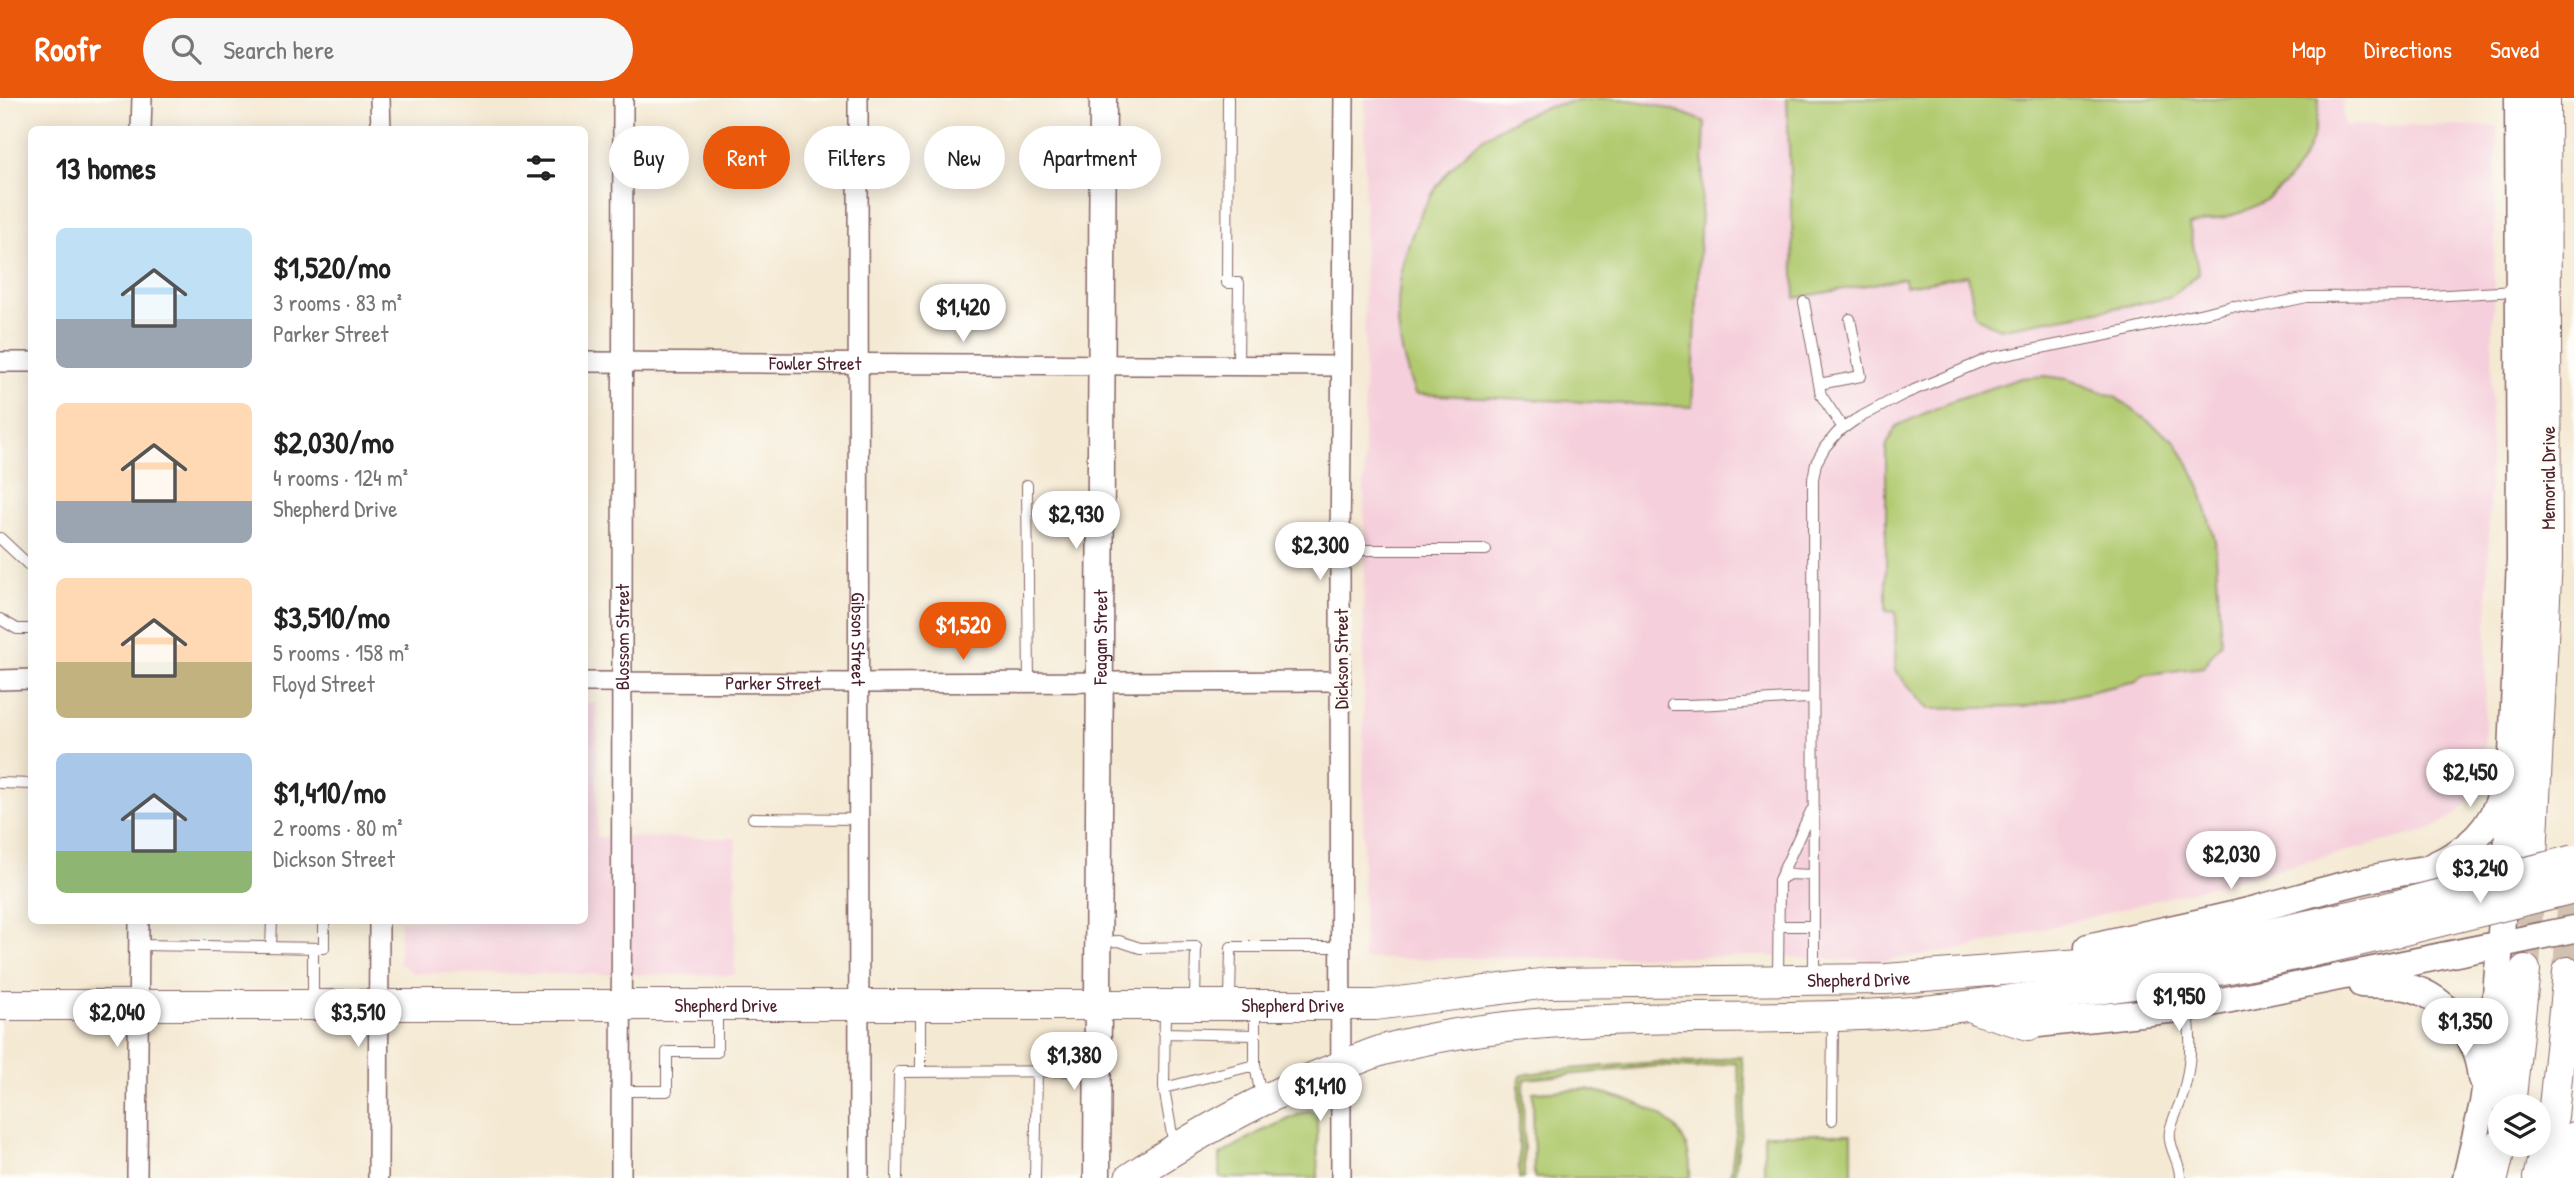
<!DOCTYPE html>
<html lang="en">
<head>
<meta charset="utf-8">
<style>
  body { margin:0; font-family:"Patrick Hand",sans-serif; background:#f6f6f6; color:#222; height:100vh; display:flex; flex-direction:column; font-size:26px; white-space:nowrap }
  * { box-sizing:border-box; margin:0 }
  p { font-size:23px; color:#767676 }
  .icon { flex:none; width:38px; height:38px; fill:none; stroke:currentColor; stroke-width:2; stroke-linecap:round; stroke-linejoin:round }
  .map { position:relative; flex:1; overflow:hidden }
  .sheet { position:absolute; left:28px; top:28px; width:560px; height:798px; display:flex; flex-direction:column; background:#fff; border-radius:10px; box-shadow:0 4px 18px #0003 }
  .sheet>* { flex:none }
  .guide { position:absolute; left:609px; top:28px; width:665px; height:63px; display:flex; gap:14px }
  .fabs { position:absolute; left:2488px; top:996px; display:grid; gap:14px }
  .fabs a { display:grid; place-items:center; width:63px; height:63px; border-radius:50%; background:#fff; box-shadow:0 4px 18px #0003; font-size:35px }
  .price { position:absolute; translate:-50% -60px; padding:0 16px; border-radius:24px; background:#fff; color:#222; font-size:23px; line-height:46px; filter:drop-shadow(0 2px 4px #0008) }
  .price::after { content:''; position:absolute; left:50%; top:42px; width:21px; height:16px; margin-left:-10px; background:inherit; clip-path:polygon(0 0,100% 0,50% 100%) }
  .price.selected { background:#ea580c; color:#fff }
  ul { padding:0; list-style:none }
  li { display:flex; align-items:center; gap:21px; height:175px; padding:0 28px }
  li span { display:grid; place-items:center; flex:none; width:196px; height:140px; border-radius:10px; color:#555 }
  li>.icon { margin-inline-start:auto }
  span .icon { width:84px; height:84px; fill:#fffc; stroke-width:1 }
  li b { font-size:30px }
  h2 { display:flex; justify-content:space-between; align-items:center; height:84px; padding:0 28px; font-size:30px }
  .chip { padding:0 24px; border-radius:32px; background:#fff; box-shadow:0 4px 18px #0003; font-size:24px; line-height:63px }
  .chip.selected { background:#ea580c; color:#fff }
  header { display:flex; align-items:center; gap:42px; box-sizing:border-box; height:98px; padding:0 35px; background:#ea580c; color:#fff }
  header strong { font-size:33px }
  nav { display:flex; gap:38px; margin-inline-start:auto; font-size:24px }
  .search { width:490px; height:63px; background:#f6f6f6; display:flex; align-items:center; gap:18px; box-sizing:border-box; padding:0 24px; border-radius:38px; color:#767676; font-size:26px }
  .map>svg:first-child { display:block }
  .built { fill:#f5cfdb }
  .green { fill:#b1ca70; stroke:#7e744e; stroke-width:2 }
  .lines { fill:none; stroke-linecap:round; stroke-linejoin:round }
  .primary-tunnel { stroke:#d2c1b1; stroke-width:30; stroke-dasharray:30 15; stroke-linecap:butt }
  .lane-casing { stroke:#866666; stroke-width:12 }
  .street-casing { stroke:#866666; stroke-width:22 }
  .secondary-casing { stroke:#866666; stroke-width:29 }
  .primary-casing { stroke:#866666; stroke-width:32 }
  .lane { stroke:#fff; stroke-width:10 }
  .street { stroke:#fff; stroke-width:19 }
  .secondary { stroke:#fff; stroke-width:26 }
  .primary { stroke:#fff; stroke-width:30 }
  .primary-bridge-casing { stroke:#866666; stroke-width:32; stroke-linecap:butt }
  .primary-bridge { stroke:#fff; stroke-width:30 }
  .labels { text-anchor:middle; stroke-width:7; stroke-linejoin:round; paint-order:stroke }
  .street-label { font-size:19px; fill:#4a1f2b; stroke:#fdfcf7 }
</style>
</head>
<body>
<header>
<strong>Roofr</strong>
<div class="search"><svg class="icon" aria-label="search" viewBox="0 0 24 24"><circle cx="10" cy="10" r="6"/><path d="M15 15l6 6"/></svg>Search here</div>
<nav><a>Map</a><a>Directions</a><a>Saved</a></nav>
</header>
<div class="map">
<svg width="2574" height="1080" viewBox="0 0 2574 1080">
  <rect width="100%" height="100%" fill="#fdfcf7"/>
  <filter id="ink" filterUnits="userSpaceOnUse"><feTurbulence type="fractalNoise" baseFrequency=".0143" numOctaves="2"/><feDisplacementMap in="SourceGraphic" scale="14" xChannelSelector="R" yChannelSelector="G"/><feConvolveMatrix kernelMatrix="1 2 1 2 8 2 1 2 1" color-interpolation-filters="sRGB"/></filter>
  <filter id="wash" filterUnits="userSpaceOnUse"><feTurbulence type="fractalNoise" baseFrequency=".00686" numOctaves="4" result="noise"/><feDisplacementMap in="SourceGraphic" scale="28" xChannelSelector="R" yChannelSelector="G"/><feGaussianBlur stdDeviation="1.57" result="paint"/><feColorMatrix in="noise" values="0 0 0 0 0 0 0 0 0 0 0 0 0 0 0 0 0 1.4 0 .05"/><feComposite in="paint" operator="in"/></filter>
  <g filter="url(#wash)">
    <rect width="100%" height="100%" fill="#f4e9d3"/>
    <path class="built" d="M1365,0H2343L2344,27L2497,28L2484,673L2477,692L2456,717L2430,732L1965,851L1884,863L1769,858L1363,861Z
      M585,605H597V739L736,740L735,877L414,875L399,865L400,823L584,822Z"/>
    <path class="green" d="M1600,0C1637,0 1671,9 1705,24L1692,309L1415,296C1406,271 1398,245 1398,218C1396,135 1444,51 1523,18C1548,7 1573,3 1600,0Z
      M1787,0H2319C2318,50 2290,96 2242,114C2225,120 2206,123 2189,127L2199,176L2169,200L1999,231L1975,217L1968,177L1906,188L1905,180L1795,200Z
      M2045,278L2067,281L2115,299L2175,343L2189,366L2200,390L2215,442L2221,544L2203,569L2142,577L2136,583L2025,609L1929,611L1895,573L1896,514L1886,513V348L1896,328L1957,301L2021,280Z
      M1741,958L1747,995L1734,1080H1730L1742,995L1736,964L1697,970L1658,968L1525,981L1523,986L1524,1080H1519V985L1521,978C1530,974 1537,976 1546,973L1658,964L1697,965Z
      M1588,991C1639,1005 1694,1015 1690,1080H1534L1533,994Z
      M1309,1012L1317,1017L1318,1080H1220V1057L1260,1034Z
      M1764,1036H1852V1080H1764Z"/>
  </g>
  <g filter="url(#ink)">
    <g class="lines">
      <path class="primary-tunnel" d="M2525,872L2530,777
        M2568,874L2574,777"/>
      <g class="lane-casing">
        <path id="lane" d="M1228,0L1227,185H1239L1238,267
          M1804,204L1821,297L1843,330
          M1819,286L1861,278L1850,221
          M1027,387L1029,584
          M0,440L32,470
          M1340,452H1486
          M0,521L17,531H32
          M1672,607C1719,608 1765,601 1812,600
          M0,685L32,686
          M753,720L858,721
          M1779,782L1789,776L1813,777
          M1778,828H1813
          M1099,844L1119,843L1140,850L1196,849L1195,904
          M140,847L324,850V822
          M271,849L272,822
          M1778,879L1779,782L1811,713
          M1814,879L1813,381L1816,365L1825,349L1838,334L1855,322L1902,297L1990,260L2122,234L2233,208L2254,210L2307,199L2430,198L2516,193
          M313,903V850
          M1230,904L1231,849H1340
          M1255,909V967L1261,998
          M1165,910L1164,990L1174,1048
          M1164,935L1255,937
          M921,973V912
          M1164,990L1255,967
          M621,993H667V954H717V911
          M1832,1022L1833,921
          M897,1080L899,974L1097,973
          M1035,1080L1037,973
          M2180,1080C2181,1064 2167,1049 2170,1033C2173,1019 2181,1006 2184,992C2191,966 2192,937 2187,911"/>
      </g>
      <g class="street-casing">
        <g id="street">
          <path d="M380,0L381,32"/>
          <path id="s1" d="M858,0L859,1080"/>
          <path d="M141,32L142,0"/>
          <path d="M0,264H32"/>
          <path id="s2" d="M584,264C837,265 1089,266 1341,268"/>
          <path d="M0,582L32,581"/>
          <path id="s3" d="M584,584L857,585L1341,583"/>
          <path d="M137,1080L139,822"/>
          <path d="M378,1080L379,822"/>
          <path id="s4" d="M621,1080L623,0"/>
          <path d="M1341,1080L1340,452L1344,0"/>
        </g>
      </g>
      <g class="secondary-casing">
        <g id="secondary">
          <path d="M2432,768C2468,752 2492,731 2502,692"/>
          <path d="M2088,849C2144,836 2201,825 2256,811C2340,789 2427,757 2515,774"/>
          <path d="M2361,886C2374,887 2387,886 2400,888C2444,893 2477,938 2481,980"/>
          <path d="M2029,927L2187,910L2574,831"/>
          <path id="s5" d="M1097,1080L1103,0"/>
          <path d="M2466,1080L2483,1005L2493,935L2506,772L2512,657L2520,461L2518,0"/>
        </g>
      </g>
      <g class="primary-casing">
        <g id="primary">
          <path d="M2532,759L2547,461L2545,0"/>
          <path id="s6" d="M0,907H1375L1548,885L1886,881L2081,866L2174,854L2237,843L2378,812"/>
          <path d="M1978,912L2029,927"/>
          <path d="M2510,1008L2525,872"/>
          <path d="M1130,1080C1193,1038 1258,1001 1329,973C1347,966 1364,958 1383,952C1550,906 1727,927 1898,915C1938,913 1979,906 2020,901C2140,887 2259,867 2376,839"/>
          <path d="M2493,1080L2501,1046"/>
          <path d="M2538,1080L2553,1018L2568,874"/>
          <path d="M2566,1080L2574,1039"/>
        </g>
      </g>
      <use href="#lane" class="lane"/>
      <use href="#street" class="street"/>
      <use href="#secondary" class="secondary"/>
      <use href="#primary" class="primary"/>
      <g class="primary-bridge-casing">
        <path id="primary-bridge" d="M2378,812L2574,762
          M2376,839L2574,790"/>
      </g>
      <use href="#primary-bridge" class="primary-bridge"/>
    </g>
  </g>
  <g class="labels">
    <g class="street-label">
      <text dy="7" stroke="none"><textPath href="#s2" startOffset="231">Fowler Street</textPath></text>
      <text transform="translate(2548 380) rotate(-90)" y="7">Memorial Drive</text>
      <text dy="7" stroke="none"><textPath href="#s4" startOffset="541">Blossom Street</textPath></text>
      <text dy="7" stroke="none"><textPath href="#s1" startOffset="541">Gibson Street</textPath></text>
      <text dy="7" stroke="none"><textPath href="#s5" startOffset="541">Feagan Street</textPath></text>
      <text transform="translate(1341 561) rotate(-90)" y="7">Dickson Street</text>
      <text dy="7" stroke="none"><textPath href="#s3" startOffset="189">Parker Street</textPath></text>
      <text dy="7" stroke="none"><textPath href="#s6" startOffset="1860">Shepherd Drive</textPath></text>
      <text dy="7" stroke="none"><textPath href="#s6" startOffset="726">Shepherd Drive</textPath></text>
      <text dy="7" stroke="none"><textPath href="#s6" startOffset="1293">Shepherd Drive</textPath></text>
    </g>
  </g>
</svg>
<div class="fabs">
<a><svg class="icon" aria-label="layers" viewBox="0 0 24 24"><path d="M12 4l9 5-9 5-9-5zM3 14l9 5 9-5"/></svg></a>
</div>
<b class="price" style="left:963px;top:246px">$1,420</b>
<b class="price" style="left:1076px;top:453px">$2,930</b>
<b class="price" style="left:1320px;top:484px">$2,300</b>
<b class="price selected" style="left:963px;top:564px">$1,520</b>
<b class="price" style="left:2470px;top:711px">$2,450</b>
<b class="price" style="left:2231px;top:793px">$2,030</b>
<b class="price" style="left:2480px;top:807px">$3,240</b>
<b class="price" style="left:2179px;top:935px">$1,950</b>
<b class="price" style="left:117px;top:951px">$2,040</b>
<b class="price" style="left:358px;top:951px">$3,510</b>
<b class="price" style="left:2465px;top:960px">$1,350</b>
<b class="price" style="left:1074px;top:994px">$1,380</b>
<b class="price" style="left:1320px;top:1025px">$1,410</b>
<div class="guide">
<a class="chip">Buy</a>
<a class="chip selected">Rent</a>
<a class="chip">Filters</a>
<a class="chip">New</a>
<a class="chip">Apartment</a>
</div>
<section class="sheet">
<h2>13 homes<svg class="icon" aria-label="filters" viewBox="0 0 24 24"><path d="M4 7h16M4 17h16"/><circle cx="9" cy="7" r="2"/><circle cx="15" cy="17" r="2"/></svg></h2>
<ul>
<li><span style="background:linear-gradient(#bfe0f5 65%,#9aa5b1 0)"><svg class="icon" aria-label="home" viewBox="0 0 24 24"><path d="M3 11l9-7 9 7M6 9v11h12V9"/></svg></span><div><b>$1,520/mo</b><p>3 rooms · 83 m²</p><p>Parker Street</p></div></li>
<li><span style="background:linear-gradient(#ffd9b3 70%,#9aa5b1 0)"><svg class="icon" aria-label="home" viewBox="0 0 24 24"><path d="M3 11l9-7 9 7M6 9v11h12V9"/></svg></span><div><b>$2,030/mo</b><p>4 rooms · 124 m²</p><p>Shepherd Drive</p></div></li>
<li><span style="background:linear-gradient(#ffd9b3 60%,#c2b280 0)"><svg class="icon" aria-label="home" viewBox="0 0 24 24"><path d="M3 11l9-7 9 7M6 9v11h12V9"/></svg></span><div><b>$3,510/mo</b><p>5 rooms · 158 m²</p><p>Floyd Street</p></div></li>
<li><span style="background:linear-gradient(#a9c7e8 70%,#8fb573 0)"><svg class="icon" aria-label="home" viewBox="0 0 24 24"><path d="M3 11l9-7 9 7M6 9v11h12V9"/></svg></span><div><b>$1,410/mo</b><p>2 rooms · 80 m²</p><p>Dickson Street</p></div></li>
</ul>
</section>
</div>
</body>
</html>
